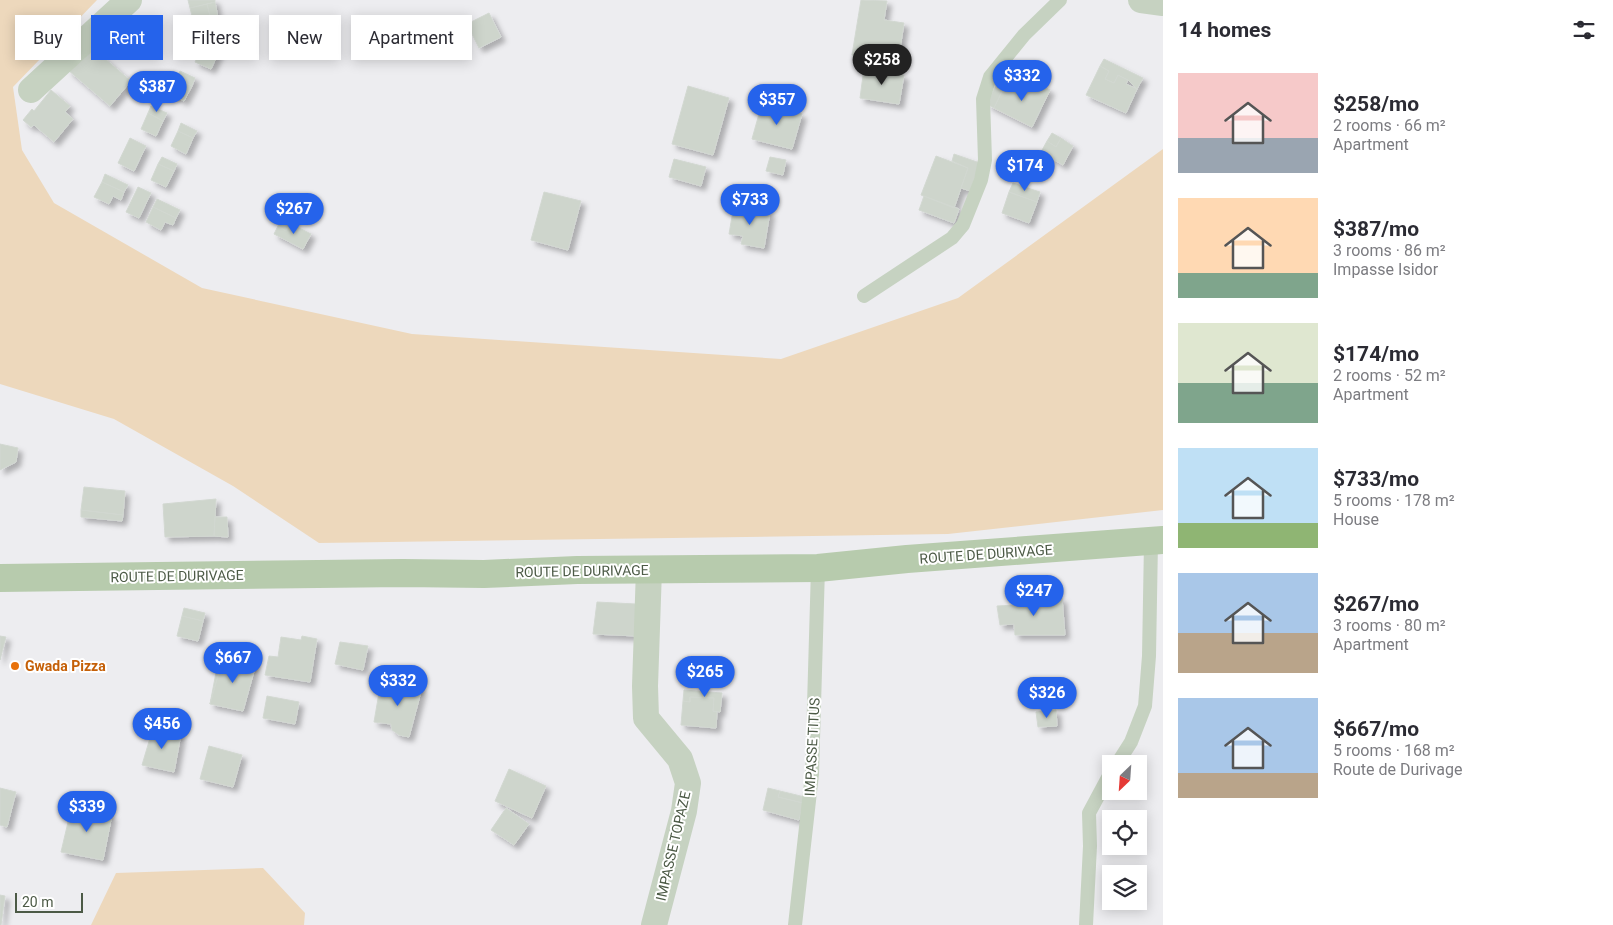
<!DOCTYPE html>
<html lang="en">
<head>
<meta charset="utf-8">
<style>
  body { margin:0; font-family:Roboto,sans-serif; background:#f7f7f7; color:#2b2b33; height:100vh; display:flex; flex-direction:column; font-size:19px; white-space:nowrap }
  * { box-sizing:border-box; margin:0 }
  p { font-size:16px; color:#7c7c81 }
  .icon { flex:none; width:28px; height:28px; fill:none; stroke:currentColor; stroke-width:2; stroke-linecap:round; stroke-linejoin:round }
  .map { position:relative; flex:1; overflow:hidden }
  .panel { display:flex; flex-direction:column; background:#fff; width:450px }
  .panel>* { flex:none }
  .banner { position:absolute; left:15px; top:15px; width:475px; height:45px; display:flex; gap:10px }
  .needle { width:32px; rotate:205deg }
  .controls { position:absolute; left:1102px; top:755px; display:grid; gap:10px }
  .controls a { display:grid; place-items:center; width:45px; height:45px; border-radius:0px; background:#fff; box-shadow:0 2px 12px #0003; font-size:25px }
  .scale { position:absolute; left:15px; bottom:12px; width:68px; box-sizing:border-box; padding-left:5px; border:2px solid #4c5a46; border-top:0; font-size:14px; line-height:18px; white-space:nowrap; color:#4c5a46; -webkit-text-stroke:4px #fff; paint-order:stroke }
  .price { position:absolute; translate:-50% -42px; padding:0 11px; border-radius:18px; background:#2563eb; color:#fff; font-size:16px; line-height:32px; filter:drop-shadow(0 1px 2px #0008) }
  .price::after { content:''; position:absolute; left:50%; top:30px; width:15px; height:11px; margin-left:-8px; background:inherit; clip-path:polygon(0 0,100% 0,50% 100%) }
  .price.current { background:#222; color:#fff }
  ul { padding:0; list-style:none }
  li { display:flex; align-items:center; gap:15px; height:125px; padding:0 15px }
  li span { display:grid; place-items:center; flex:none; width:140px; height:100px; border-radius:0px; color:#555 }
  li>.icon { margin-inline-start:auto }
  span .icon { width:60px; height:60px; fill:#fffc; stroke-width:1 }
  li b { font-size:21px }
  h2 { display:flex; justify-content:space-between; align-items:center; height:60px; padding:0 15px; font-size:21px }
  .chip { padding:0 18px; border-radius:0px; background:#fff; box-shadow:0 2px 12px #0003; font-size:18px; line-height:45px }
  .chip.current { background:#2563eb; color:#fff }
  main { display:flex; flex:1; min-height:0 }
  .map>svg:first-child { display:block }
  .green { fill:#edd8bc }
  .building { fill:#ced5cc; stroke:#d2d8d1; filter:url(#shadow) }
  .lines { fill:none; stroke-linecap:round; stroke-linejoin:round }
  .lane { stroke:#c6d2c1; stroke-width:14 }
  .street { stroke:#c6d2c1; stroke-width:26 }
  .primary { stroke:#b7cbad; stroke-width:28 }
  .food-dot { fill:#e8710a; stroke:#fff; stroke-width:2 }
  .labels { text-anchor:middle; stroke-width:4; stroke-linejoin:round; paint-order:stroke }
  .street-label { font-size:14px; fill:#4c5a46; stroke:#fff }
  .food-label { font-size:14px; font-weight:bold; fill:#c56008; stroke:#fff; text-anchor:start }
</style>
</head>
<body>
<main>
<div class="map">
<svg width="1163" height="925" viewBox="0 0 1163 925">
  <defs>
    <filter id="shadow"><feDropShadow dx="4.5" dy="4.5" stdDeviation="2.5" flood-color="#0004"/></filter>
  </defs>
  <rect width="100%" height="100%" fill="#ededf0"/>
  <path class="green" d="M0,0H97L13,87L22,150L54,203L202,288L412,334L781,359L958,298L1163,149V510L948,534L319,543L233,486L114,419L0,384Z
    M263,868L305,913L304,925H91L116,873Z"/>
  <path class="building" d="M188,0H215V2L190,8Z
    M861,0L887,1L884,20L904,23L898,62L852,55Z
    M215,2L218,18L211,20L207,4Z
    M207,4L211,20L194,24L190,8Z
    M489,13L501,37L479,48L467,24Z
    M207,39L221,46L218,54L203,46Z
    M89,45L131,81L110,106L68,70Z
    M203,46L218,54L211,69L195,62Z
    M1104,59L1143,78L1137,89L1128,80L1118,75L1114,83L1105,79L1109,71L1100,66Z
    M1100,66L1109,71L1105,79L1114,83L1118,75L1128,80L1126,84L1137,89L1126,113L1086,95Z
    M864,68L904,75L899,104L860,98Z
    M1004,68L1034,82L1030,90L1008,79L994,108L987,104Z
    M180,71L195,78L192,86L176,78Z
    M176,78L192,86L184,101L169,94Z
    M1008,79L1030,90L1034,82L1050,90L1032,127L994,108Z
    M688,86L729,98L713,155L672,144Z
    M51,90L70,106L65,112L73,119L54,142L34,125L31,127L23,120L32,109L34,111Z
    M762,103L802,114L792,149L752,139Z
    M151,106L167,113L163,121L148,113Z
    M148,113L163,121L156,136L141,129Z
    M181,123L197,131L193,138L178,131Z
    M178,131L193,138L186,154L171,146Z
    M1052,133L1061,138L1056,147L1047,141Z
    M130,138L146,146L134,171L118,163Z
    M1061,138L1073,146L1063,165L1041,152L1047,141L1056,147Z
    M954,154L980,163L970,191L961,188L968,168L952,161Z
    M936,156L968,168L954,208L921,195Z
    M162,157L177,164L174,171L158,164Z
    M770,157L786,160L783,175L766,171Z
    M674,159L706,167L701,186L669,177Z
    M158,164L174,171L166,187L151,180Z
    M105,174L128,185L124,192L102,182Z
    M102,182L124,192L121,200L113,196L109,204L94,197Z
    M1013,183L1040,192L1037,202L1009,192Z
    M138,187L151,193L139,218L126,212Z
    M544,192L581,201L568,250L531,240Z
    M1009,192L1037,202L1029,223L1002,213Z
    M924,196L959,209L954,223L919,210Z
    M157,199L180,210L176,218L153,207Z
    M734,205L770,212L764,248L741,244L743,236L729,234Z
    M153,207L176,218L173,225L165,222L161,230L146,222Z
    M282,219L290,223L286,231L278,226Z
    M290,223L311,234L303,249L274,234L278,226L286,231Z
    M0,444L18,448L16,462L0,470Z
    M84,487L125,491L123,515L81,510Z
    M216,499L214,536L165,537L163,504Z
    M81,510L123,515L122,521L81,517Z
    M215,517H227L228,537L214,536Z
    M1062,598L1065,635H1015L1014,624L1000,625L997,606L1015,605L1017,599Z
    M597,602L636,604L637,636L593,634Z
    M184,608L205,613L203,621L182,616Z
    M182,616L203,621L198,641L177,636Z
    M0,636L6,637L0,660Z
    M302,636L317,639L310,682L265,675L269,656L278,657L281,637L301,640Z
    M340,642L368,646L363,670L335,664Z
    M219,657L223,658L210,704Z
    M223,658L256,664L243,711L210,704Z
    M381,681L422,688L409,737L399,735L392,730L391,724L374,722Z
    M684,690L722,693L720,712L713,711L714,698L690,697V702L683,701Z
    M267,696L299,702L295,724L263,718Z
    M690,697L714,698L713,711L717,712L716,728L681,725L683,701L690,702Z
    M1056,710L1057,726L1038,727L1036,712Z
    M153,728L181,734L174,772L142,765Z
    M209,746L242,755L233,787L200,779Z
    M509,769L546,786L532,818L495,801Z
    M0,788L16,792L7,827L0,825Z
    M768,788L780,791L778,797L803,803L799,820L763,810Z
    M780,791L805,797L803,803L778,797Z
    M72,805L112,815L103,860L61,852Z
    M506,808L529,824L514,845L491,830Z
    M0,895L5,896L1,925H0Z"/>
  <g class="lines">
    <path class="lane" d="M864,296L952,238L963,225L981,180L985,160L983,99L990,77L1024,35L1060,0
      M1117,764L1131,742L1145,706L1149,656L1151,542
      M795,925L812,774L818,568
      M1086,925L1090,846L1089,813L1111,772"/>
    <path class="street" d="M1141,0L1163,3
      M31,90L129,0
      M649,569L645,686L646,718L680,759L688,783L684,811L654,925"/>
    <path class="primary" d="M0,578L403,573L484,574L577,570L818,568L907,559L1163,540"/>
  </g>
  <circle class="food-dot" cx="15" cy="666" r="5"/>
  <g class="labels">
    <g class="street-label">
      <text transform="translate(986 554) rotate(-4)" y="5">ROUTE DE DURIVAGE</text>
      <text transform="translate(582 571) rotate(-1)" y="5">ROUTE DE DURIVAGE</text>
      <text transform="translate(177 576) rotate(-1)" y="5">ROUTE DE DURIVAGE</text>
      <text transform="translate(812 747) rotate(-87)" y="5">IMPASSE TITUS</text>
      <text transform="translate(673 846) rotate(-77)" y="5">IMPASSE TOPAZE</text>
    </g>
    <g class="food-label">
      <text x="25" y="671">Gwada Pizza</text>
    </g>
  </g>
</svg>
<div class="controls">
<a><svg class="needle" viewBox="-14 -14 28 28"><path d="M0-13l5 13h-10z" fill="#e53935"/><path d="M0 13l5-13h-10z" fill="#7c7c81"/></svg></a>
<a><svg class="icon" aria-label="locate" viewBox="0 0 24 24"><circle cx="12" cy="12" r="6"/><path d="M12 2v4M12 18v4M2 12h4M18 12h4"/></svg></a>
<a><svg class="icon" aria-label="layers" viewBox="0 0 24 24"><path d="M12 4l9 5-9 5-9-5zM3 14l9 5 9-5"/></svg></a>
</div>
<div class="scale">20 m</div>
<b class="price current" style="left:882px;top:86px">$258</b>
<b class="price" style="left:1022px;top:102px">$332</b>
<b class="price" style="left:157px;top:113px">$387</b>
<b class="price" style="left:777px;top:126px">$357</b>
<b class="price" style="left:1025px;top:192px">$174</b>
<b class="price" style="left:750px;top:226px">$733</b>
<b class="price" style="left:294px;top:235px">$267</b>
<b class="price" style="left:1034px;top:617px">$247</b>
<b class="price" style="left:233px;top:684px">$667</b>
<b class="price" style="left:705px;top:698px">$265</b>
<b class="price" style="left:398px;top:707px">$332</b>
<b class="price" style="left:1047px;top:719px">$326</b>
<b class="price" style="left:162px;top:750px">$456</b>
<b class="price" style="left:87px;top:833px">$339</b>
<div class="banner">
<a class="chip">Buy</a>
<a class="chip current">Rent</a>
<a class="chip">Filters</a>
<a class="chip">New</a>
<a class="chip">Apartment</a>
</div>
</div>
<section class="panel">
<h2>14 homes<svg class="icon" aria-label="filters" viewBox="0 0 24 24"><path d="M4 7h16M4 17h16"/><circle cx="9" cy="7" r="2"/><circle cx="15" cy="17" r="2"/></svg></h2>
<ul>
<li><span style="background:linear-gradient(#f6c9c9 65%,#9aa5b1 0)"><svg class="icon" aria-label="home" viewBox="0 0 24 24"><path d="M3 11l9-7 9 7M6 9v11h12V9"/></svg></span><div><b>$258/mo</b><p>2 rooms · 66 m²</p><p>Apartment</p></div></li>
<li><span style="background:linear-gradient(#ffd9b3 75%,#7fa58c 0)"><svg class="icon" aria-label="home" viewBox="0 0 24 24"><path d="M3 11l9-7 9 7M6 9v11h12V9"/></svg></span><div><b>$387/mo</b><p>3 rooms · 86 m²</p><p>Impasse Isidor</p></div></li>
<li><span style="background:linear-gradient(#dfe7d0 60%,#7fa58c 0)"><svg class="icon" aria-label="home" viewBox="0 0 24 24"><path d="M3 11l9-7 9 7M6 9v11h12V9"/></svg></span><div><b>$174/mo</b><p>2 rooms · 52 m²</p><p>Apartment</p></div></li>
<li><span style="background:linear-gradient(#bfe0f5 75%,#8fb573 0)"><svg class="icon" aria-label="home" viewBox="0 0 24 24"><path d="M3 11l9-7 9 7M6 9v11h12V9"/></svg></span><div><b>$733/mo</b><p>5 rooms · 178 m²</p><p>House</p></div></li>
<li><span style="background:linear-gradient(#a9c7e8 60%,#b9a48a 0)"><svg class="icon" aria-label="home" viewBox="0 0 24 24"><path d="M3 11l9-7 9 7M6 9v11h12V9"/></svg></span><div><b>$267/mo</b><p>3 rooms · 80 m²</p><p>Apartment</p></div></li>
<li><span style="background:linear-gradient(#a9c7e8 75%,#b9a48a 0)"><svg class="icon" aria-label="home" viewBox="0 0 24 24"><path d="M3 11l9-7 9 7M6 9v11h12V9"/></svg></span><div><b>$667/mo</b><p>5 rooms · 168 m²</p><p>Route de Durivage</p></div></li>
</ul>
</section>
</main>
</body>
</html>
